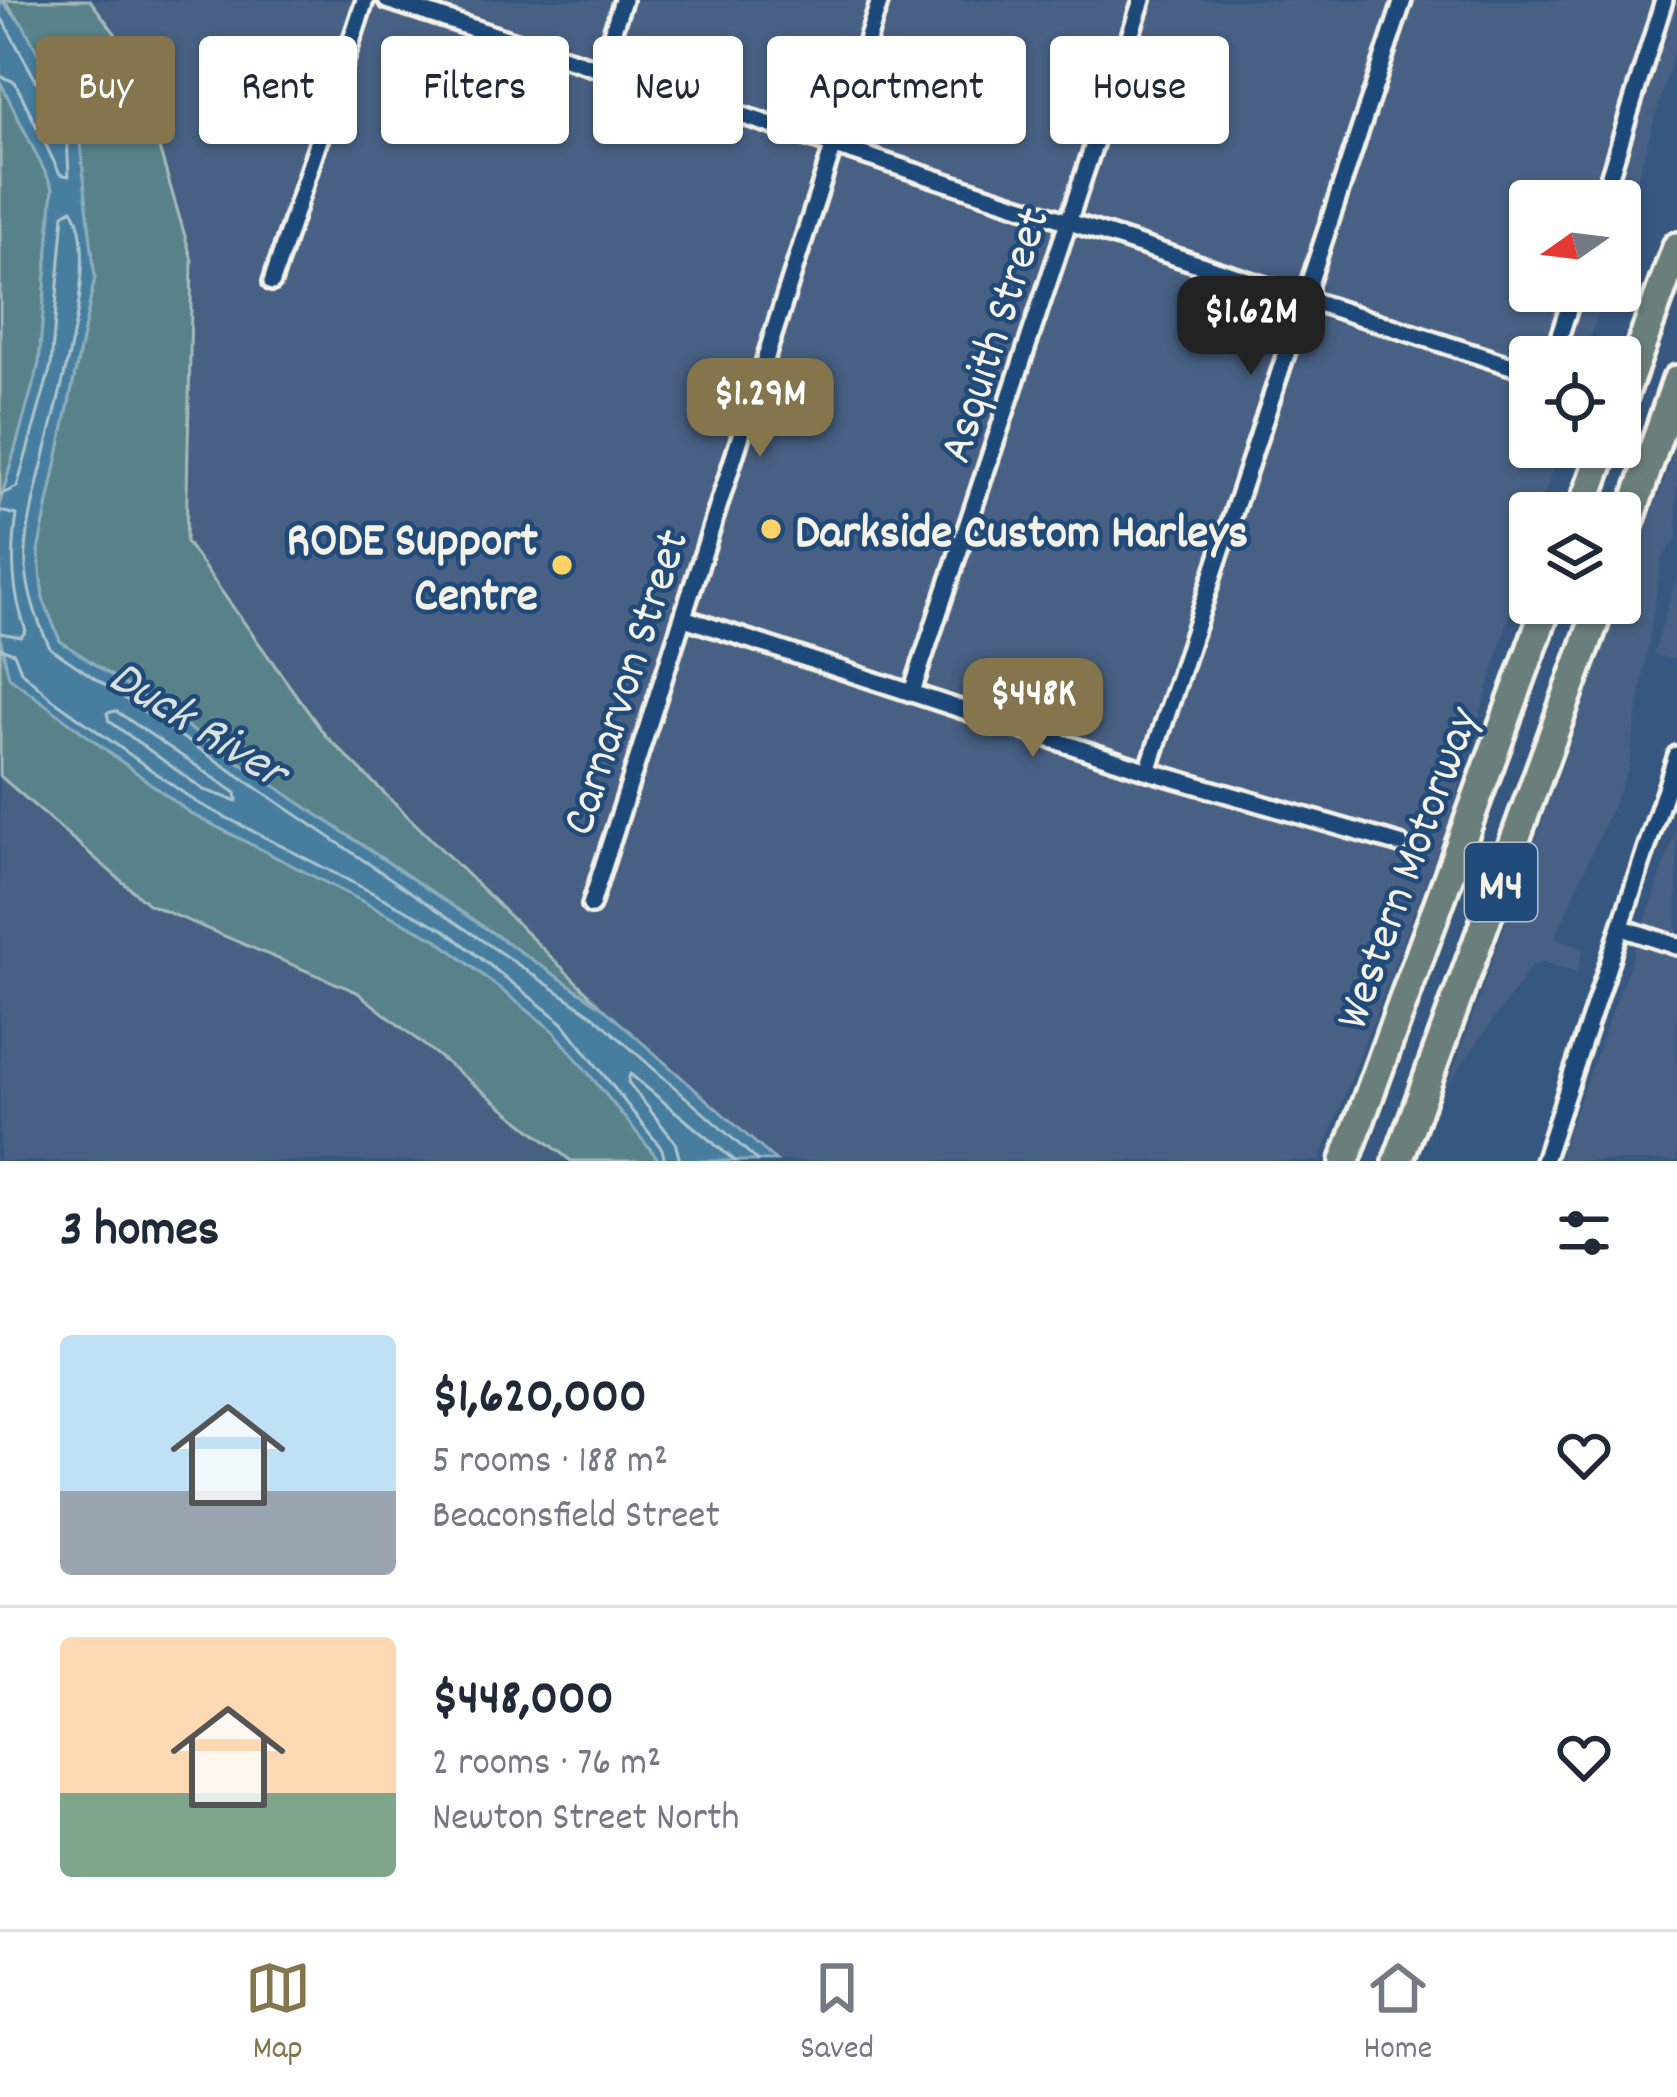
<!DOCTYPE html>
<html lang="en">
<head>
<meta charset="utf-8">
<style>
  body { margin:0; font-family:Dekko,sans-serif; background:#f6f6f7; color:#1f2937; height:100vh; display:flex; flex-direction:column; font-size:45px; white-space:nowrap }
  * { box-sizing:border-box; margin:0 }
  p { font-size:39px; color:#747a83 }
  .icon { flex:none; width:66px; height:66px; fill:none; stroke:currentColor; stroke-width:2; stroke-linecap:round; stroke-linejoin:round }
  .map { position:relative; height:1161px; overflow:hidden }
  .drawer { display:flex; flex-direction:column; background:#fff; flex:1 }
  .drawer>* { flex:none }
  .hud { position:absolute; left:36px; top:36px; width:1605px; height:108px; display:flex; gap:24px }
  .needle { width:78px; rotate:256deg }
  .fabs { position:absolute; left:1509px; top:180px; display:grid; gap:24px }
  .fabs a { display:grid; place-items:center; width:132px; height:132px; border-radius:12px; background:#fff; box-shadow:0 3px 9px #0004; font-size:60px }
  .price { position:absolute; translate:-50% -102px; padding:0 27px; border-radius:24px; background:#84754c; color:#fff; font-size:39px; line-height:78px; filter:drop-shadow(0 3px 6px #0008) }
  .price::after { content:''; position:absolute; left:50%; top:72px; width:36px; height:27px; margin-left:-18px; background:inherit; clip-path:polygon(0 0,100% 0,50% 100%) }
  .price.active { background:#222; color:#fff }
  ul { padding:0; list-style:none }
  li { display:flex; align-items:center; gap:36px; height:300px; padding:0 60px }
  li+li { border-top:3px solid #e0e1e3 }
  li span { display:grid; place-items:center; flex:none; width:336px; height:240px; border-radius:12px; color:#555 }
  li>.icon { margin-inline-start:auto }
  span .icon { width:144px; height:144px; fill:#fffc; stroke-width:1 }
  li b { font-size:51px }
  h2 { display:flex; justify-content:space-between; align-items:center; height:144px; padding:0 60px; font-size:51px }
  .tag { padding:0 42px; border-radius:12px; background:#fff; box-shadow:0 3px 9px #0004; font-size:42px; line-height:108px }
  .tag.active { background:#84754c; color:#fff }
  .menu { display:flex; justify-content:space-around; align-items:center; height:168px; border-top:3px solid #e0e1e3; background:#fff; font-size:33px; color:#747a83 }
  .menu a { display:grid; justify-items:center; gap:6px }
  .menu .active { color:#84754c }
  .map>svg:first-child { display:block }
  .built { fill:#466083 }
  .green { fill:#588289; stroke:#a6bab8; stroke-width:3 }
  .water { fill:#467ea0; stroke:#8cacbd; stroke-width:3 }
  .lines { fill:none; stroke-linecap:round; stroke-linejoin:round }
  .shore { stroke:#aec3cb; stroke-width:3 }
  .minor-casing { stroke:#f4f1e8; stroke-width:24 }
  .motorway-casing { stroke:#f4f1e8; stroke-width:36 }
  .minor { stroke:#1f4a7a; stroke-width:15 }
  .motorway { stroke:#6b7f7c; stroke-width:27 }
  .poi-dot { fill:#ffd166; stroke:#1f4a7a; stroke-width:4.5 }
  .labels { text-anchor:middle; stroke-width:9; stroke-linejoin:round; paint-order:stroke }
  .shield { fill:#1f4a7a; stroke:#b4bfc7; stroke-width:3 }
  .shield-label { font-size:45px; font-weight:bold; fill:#f4f1e8 }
  .street-label { font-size:48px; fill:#f4f1e8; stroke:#1f4a7a }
  .poi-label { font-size:48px; font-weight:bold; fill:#f4f1e8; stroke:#1f4a7a; text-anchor:start }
  .water-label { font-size:51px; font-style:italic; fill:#dae0dd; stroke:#1f4a7a }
</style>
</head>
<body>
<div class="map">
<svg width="1677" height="1161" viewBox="0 0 1677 1161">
  <rect width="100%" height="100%" fill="#36577f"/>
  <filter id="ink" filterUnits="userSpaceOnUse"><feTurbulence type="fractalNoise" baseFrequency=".00833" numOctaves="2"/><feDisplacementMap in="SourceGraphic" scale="24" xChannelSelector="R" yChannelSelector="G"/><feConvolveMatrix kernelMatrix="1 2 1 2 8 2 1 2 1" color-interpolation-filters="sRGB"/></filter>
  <g filter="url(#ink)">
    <path class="built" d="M90,0H1677V43L1620,237V201H1530V291H1604L1585,357H1530V447H1559L1539,513H1530V545L1449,821L1320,1161H776L602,1007L325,735L185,541L192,260L132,56Z
      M1677,444V539L1662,558L1629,768L1555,938L1584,948L1577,973L1543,962L1532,966L1448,1084Z
      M1677,577V661L1653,654Z
      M0,776L148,904L357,992L571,1161H0Z
      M1677,827V1161H1557L1650,908Z"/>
    <path class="green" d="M3,0H90L132,56L192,260L186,542L325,735L602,1007L60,641L43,599L38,551L95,277L24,26Z
      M0,81L53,188L39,364L0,503Z
      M0,637L10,677L190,813L438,940L554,1031L660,1161H571L357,992L148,904L0,776Z"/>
    <path class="water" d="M0,0L24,26L79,134L95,277L38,551L43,599L60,641L602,1007L776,1161H660L554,1031L438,940L190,813L9,677L0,637V503L39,364L53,188L0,81Z"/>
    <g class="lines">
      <path class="shore" d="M0,15L67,137L69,176L60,174L15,82L0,76
        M0,495L17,487L51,366L64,214L72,209C111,270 29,473 26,551C24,585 36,618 50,648L594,1016L758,1161
        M0,511L17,515C11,557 12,591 26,631L21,637L0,633
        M0,648L14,653L21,671L51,698L196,802L445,930L563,1023L662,1149L665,1161
        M116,711L236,793L237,801L204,790L109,721L107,713Z
        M680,1161L675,1142L628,1082L630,1074L735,1161"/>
      <g class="minor-casing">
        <path id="minor" d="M387,0L1530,372
          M600,69L623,0
          M1602,201L1664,0
          M272,282L365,0
          M1553,357L1574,291
          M684,618L1148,771L1400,844
          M912,692L1142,0
          M1148,771L1403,0
          M591,905L880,0
          M1622,928L1677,946
          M1544,1161L1677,755"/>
      </g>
      <g class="motorway-casing">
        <path id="motorway" d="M1620,404L1677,247
          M1581,513L1605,447
          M1620,549L1677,380
          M1345,1161L1548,603
          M1398,1161L1601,603"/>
      </g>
      <use href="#minor" class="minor"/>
      <use href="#motorway" class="motorway"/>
    </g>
  </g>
  <g class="poi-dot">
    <circle cx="771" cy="529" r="12"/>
    <circle cx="562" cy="565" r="12"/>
  </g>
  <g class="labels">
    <rect class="shield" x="1465" y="843" width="72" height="78" rx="9"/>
    <g class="shield-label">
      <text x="1501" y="898">M4</text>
    </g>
    <g class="street-label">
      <text transform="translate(991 334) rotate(-72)" y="17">Asquith Street</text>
      <text transform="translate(622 681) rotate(-72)" y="17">Carnarvon Street</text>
      <text transform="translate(1404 867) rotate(-70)" y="17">Western Motorway</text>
    </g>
    <g class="poi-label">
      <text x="795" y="546">Darkside Custom Harleys</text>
      <text x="538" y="554" text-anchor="end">RODE Support<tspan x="538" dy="55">Centre</tspan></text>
    </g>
    <g class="water-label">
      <text transform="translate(200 721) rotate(32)" y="18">Duck River</text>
    </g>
  </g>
</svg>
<div class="fabs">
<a><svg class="needle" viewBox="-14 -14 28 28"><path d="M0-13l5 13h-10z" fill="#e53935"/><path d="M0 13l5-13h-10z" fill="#747a83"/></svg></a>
<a><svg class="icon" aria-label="locate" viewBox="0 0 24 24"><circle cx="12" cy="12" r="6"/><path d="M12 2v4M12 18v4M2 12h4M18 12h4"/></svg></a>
<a><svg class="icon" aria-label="layers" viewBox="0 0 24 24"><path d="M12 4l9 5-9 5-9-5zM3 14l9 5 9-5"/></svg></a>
</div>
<b class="price active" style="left:1251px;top:378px">$1.62M</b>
<b class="price" style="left:760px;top:460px">$1.29M</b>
<b class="price" style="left:1033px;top:760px">$448K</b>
<div class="hud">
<a class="tag active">Buy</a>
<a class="tag">Rent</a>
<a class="tag">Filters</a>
<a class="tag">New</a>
<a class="tag">Apartment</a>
<a class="tag">House</a>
</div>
</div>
<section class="drawer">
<h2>3 homes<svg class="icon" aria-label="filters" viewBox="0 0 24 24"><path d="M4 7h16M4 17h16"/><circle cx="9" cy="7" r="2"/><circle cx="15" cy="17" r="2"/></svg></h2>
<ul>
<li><span style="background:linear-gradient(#bfe0f5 65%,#9aa5b1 0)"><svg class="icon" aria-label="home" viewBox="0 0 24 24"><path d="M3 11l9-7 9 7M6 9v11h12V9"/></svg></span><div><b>$1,620,000</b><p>5 rooms · 188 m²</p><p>Beaconsfield Street</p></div><svg class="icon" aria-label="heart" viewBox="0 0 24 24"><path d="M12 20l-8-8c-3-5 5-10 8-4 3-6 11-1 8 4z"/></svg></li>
<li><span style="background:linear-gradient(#ffd9b3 65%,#7fa58c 0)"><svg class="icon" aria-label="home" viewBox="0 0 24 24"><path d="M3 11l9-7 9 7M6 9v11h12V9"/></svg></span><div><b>$448,000</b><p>2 rooms · 76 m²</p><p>Newton Street North</p></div><svg class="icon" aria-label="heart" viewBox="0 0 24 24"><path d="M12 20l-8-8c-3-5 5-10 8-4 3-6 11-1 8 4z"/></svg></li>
</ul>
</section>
<nav class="menu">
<a class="active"><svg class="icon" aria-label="map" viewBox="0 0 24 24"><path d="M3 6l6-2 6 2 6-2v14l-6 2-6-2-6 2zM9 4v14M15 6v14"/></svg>Map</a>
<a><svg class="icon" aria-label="saved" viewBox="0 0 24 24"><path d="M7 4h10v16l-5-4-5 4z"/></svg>Saved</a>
<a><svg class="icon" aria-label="home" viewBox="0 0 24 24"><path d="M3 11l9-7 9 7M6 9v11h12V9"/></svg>Home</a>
</nav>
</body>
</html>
